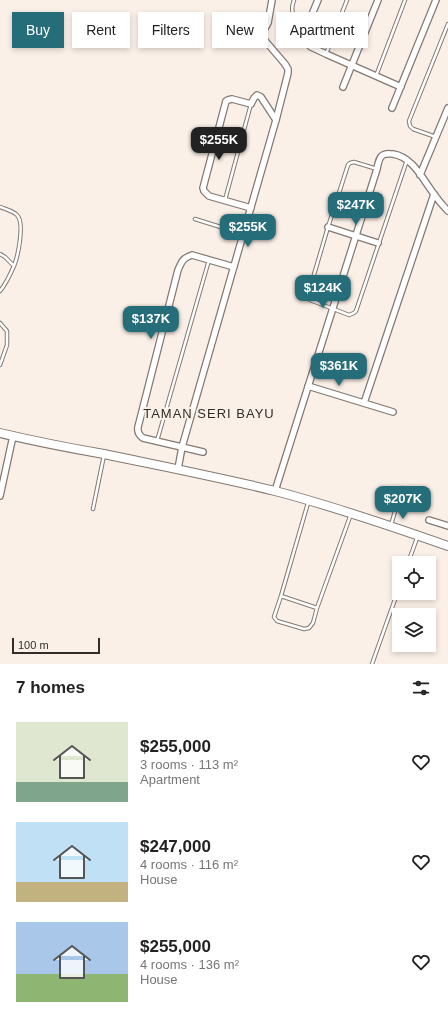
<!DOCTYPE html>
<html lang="en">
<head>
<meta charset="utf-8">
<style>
  body { margin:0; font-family:Arial,sans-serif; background:#f2f2f2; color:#222; height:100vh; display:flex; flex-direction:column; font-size:15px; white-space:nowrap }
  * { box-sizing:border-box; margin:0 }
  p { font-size:13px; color:#767676 }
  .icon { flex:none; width:22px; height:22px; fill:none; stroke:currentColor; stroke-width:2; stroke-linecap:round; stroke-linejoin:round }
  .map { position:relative; height:664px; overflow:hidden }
  .sheet { display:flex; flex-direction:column; background:#fff; flex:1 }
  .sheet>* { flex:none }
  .banner { position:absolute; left:12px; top:12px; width:424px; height:36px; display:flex; gap:8px }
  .buttons { position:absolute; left:392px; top:556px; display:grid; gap:8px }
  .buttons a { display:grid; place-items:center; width:44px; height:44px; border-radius:0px; background:#fff; box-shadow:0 2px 6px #0003; font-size:20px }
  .scale { position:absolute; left:12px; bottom:10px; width:88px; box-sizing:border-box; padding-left:4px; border:2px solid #312d2a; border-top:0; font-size:11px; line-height:14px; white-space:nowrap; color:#312d2a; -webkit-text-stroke:3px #fbf0e8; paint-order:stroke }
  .price { position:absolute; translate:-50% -34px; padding:0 9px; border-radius:8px; background:#256d79; color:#fff; font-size:13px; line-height:26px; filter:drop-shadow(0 1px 2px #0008) }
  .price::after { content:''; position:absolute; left:50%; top:24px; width:12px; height:9px; margin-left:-6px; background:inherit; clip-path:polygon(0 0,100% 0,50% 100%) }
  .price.current { background:#222; color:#fff }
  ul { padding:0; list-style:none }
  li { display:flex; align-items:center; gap:12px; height:100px; padding:0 16px }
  li span { display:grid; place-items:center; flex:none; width:112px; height:80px; border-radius:0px; color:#555 }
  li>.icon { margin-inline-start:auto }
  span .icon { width:48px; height:48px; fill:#fffc; stroke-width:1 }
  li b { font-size:17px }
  h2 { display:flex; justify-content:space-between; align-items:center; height:48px; padding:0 16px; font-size:17px }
  .tag { padding:0 14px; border-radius:0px; background:#fff; box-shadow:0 2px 6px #0003; font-size:14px; line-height:36px }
  .tag.current { background:#256d79; color:#fff }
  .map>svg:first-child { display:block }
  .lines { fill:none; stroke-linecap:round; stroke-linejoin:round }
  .lane-casing { stroke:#837972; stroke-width:4.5 }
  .street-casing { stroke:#837972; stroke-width:8 }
  .secondary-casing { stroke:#837972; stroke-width:10 }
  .lane { stroke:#fff; stroke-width:2.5 }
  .street { stroke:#fff; stroke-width:5.5 }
  .secondary { stroke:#fff; stroke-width:8 }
  .labels { text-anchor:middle; stroke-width:4; stroke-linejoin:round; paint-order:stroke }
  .neighbourhood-label { font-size:13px; letter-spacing:1px; fill:#312d2a; stroke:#fbf0e8 }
</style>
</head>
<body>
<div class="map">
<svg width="448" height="664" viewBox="0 0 448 664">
  <rect width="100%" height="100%" fill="#fbf0e8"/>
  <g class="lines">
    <g class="lane-casing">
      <path id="lane" d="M294,0C291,8 292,12 295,20
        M326,54L347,0
        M376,76L405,0
        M436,137L413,129L410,126L409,121L448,24
        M377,169L354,162L350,163L348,165L328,227L308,295L310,300L349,315L354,313L356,311L407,160
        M225,200L251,104
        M0,207C5,209 13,211 17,215C25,223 18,256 14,266C10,275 6,284 0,291
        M195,219L243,234
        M0,254L5,257L14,266
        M0,323L7,331V345L0,365
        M157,441L209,260
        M308,503L281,596L274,617L277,621L304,629L309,628L313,623L317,608L351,514
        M93,509L104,455
        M391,525L402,488
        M408,563L417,538
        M281,596L317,608
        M372,664L399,588"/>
    </g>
    <g class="street-casing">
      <path id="street" d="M318,0L305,31V40L307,43L311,47L326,54L401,87
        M343,87L378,0
        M392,108L436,0
        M420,175L448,108
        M251,208L209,196L204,191L203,188L226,101L228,100L232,99L251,104L254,98L257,95L261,97L276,120
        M246,227L269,234
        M328,227L378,243
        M308,386L393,412
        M364,403L434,194
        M203,452L143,438C139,435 137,432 138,427L178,270C182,261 183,258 192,255L234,267
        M178,469L182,447L276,120L288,73V69L285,64L262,37L263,32L268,23L272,0
        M275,491L377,169C378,164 379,157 383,155C386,153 390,154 393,154C413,157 423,180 434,194C438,200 443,206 448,211
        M0,496L13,436
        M429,520L448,526"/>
    </g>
    <g class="secondary-casing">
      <path id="secondary" d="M0,433C34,441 69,448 104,454C161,466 218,477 275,491C333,506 391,526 448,546"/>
    </g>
    <use href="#lane" class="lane"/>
    <use href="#street" class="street"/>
    <use href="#secondary" class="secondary"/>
  </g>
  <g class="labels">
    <g class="neighbourhood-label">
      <text x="209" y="418">TAMAN SERI BAYU</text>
    </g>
  </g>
</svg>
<div class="buttons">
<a><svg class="icon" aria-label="locate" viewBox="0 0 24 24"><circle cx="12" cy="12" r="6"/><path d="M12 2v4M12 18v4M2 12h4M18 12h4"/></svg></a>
<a><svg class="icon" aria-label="layers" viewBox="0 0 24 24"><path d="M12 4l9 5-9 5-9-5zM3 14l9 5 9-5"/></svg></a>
</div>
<div class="scale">100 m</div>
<b class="price current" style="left:219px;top:161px">$255K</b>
<b class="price" style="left:356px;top:226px">$247K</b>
<b class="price" style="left:248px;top:248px">$255K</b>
<b class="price" style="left:323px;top:309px">$124K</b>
<b class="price" style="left:151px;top:340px">$137K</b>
<b class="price" style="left:339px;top:387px">$361K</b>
<b class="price" style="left:403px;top:520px">$207K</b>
<div class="banner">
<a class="tag current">Buy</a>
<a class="tag">Rent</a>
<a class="tag">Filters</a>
<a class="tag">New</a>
<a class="tag">Apartment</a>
</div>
</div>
<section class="sheet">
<h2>7 homes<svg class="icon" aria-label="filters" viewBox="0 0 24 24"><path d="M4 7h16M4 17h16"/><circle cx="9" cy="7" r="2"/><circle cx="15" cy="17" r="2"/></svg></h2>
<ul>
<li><span style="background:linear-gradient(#dfe7d0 75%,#7fa58c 0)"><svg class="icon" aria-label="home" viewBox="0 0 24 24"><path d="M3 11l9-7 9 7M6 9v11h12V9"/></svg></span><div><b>$255,000</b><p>3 rooms · 113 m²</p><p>Apartment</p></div><svg class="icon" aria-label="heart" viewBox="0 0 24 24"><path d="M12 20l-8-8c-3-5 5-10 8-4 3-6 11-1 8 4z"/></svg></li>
<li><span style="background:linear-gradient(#bfe0f5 75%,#c2b280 0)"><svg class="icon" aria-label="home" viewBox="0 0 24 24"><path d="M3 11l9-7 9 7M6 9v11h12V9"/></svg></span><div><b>$247,000</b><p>4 rooms · 116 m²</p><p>House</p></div><svg class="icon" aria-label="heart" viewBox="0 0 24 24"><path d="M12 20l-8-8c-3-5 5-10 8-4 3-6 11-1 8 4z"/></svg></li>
<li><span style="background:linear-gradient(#a9c7e8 65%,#8fb573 0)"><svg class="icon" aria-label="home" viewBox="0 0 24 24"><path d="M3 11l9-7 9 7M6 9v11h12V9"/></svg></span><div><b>$255,000</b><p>4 rooms · 136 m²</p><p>House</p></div><svg class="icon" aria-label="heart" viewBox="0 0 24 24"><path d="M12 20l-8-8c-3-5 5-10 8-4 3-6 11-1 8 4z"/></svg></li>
</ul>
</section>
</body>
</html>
